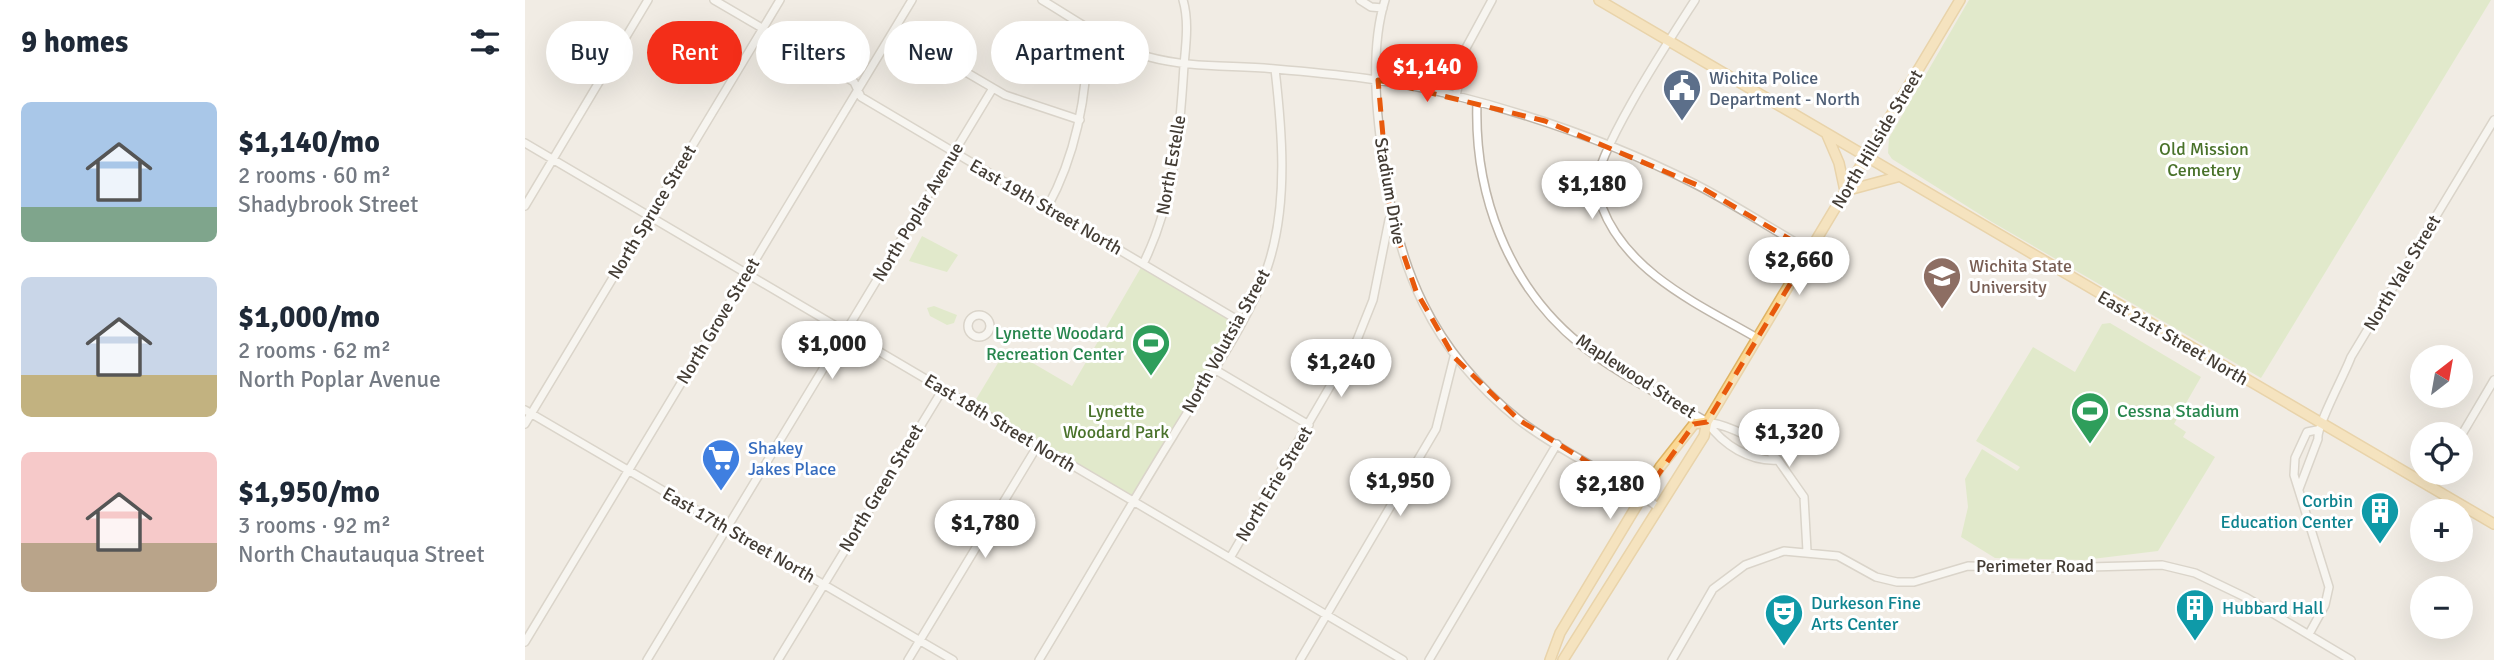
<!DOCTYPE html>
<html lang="en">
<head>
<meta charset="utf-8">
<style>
  body { margin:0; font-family:Signika,sans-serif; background:#f6f6f7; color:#1f2937; height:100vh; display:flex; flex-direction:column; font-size:26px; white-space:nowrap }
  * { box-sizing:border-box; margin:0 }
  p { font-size:23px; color:#747a83 }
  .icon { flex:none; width:38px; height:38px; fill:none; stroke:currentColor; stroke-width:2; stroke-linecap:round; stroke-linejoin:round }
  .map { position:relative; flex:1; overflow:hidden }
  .side { display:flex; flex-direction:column; background:#fff; width:525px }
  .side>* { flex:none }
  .banner { position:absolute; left:21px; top:21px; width:665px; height:63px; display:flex; gap:14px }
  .needle { width:46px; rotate:31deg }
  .fabs { position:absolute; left:1885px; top:345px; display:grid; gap:14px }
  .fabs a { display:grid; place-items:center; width:63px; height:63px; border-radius:50%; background:#fff; box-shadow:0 7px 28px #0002; font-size:35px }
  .price { position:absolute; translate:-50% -60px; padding:0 16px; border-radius:24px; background:#fff; color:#222; font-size:23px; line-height:46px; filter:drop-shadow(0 2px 4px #0008) }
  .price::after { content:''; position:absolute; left:50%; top:42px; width:21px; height:16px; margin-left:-10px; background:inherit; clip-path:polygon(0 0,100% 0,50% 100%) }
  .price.on { background:#f32e19; color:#fff }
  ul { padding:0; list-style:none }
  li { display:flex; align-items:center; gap:21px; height:175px; padding:0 21px }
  li span { display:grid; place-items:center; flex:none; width:196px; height:140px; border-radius:10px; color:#555 }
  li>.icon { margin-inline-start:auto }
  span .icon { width:84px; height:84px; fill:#fffc; stroke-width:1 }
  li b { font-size:30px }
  h2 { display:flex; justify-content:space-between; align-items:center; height:84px; padding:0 21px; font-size:30px }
  .tag { padding:0 24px; border-radius:32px; background:#fff; box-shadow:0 7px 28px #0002; font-size:24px; line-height:63px }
  .tag.on { background:#f32e19; color:#fff }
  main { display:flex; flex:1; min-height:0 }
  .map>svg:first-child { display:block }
  .green { fill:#cfe5ad }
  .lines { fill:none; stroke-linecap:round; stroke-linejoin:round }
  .minor-casing { stroke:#bfb6aa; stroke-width:10 }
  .major-casing { stroke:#dfb464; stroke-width:12 }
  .minor { stroke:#fff; stroke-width:7 }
  .major { stroke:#fbd893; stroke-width:9 }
  .marked { fill:none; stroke:#e8590c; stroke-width:5; stroke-dasharray:14 9; stroke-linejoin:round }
  .labels { text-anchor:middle; stroke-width:6; stroke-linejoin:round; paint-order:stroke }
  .service-label { font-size:18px; fill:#4e5e75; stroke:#fff; text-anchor:start }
  .street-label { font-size:18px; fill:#433c34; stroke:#fff }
  .park-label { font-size:18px; fill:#49722a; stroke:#fff }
  .education-label { font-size:18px; fill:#785e54; stroke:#fff; text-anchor:start }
  .leisure-label { font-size:18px; fill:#27864d; stroke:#fff; text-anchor:end }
  .shop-label { font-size:18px; fill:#366cbe; stroke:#fff; text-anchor:start }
  .culture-label { font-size:18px; fill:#0d838f; stroke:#fff; text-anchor:start }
</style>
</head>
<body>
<main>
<section class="side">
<h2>9 homes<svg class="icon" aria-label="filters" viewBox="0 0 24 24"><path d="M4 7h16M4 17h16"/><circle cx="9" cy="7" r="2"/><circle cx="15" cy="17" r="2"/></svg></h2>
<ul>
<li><span style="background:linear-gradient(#a9c7e8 75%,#7fa58c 0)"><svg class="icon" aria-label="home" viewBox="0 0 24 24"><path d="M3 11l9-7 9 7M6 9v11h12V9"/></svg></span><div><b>$1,140/mo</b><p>2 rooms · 60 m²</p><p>Shadybrook Street</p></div></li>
<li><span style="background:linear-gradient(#c9d6e8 70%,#c2b280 0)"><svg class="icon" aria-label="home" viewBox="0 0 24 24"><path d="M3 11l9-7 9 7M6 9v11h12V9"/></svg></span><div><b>$1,000/mo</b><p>2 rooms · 62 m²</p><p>North Poplar Avenue</p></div></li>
<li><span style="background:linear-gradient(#f6c9c9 65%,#b9a48a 0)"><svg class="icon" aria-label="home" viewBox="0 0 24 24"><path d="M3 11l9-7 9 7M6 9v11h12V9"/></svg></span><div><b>$1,950/mo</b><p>3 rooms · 92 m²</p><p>North Chautauqua Street</p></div></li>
</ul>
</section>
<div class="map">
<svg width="1969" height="660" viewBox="0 0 1969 660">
  <rect width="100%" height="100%" fill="#f1ece4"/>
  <path class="green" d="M1444,0H1966L1736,378L1467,222L1367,159L1363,153L1364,138Z
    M397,236L433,255L422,272L384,261Z
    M618,264L716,322L609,502L447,406L482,348L547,386Z
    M409,306L432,315L429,323L422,325L405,316L402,308Z
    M1585,323L1676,377L1649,424L1661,432L1658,437L1690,457L1633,551L1559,560L1470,558L1436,537L1443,507L1440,479L1457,449L1492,471L1495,467L1451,441L1508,347L1550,372L1577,324Z"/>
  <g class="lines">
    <g class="minor-casing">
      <path id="minor" d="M189,0L329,82L336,97L716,322
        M517,0C551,20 586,46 624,57C664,68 708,65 750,69C809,74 870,80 928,95C1011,116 1093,145 1170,184C1209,204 1247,229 1285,251
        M835,0L846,7L858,8
        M860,0C845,48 851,110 858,159C872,267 906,350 994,420C1038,454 1090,475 1134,508
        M1170,0C1147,36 1071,151 1071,187C1071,194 1075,201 1077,207C1102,273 1175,305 1232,338
        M369,30L480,95L555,120
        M931,96L941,48L967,0
        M952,102C949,193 982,285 1055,344C1093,374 1140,397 1182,422C1207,426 1236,441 1253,460C1225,462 1198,445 1182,422
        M0,143L878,660
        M0,206L123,0
        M522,208C553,152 563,90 563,27
        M618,264C649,202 655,133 659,65C661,44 664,20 658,0
        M443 326a11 11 0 1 1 22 0a11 11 0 1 1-22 0Z
        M689,369L784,425
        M0,410L428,660
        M0,424L255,0
        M1936,436L1969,380
        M1253,460L1279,497L1282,551
        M1905,487L1913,472
        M1774,489L1793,439C1791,426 1820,374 1826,357L1969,120
        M705,558L832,340L848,300L864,220
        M1784,634L1800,605L1804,587L1769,475L1770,458L1782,432L1792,430
        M0,642L387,0
        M122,660L468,88
        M253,660L418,389
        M383,660L513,445
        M514,660C559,586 602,510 648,436C679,384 728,317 745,259C763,199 757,130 750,69
        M775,660L911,429L929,357
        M904,660L1032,444
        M1147,660L1188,589L1220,565L1259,551L1313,556L1351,577L1372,582H1389L1443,566L1528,568L1637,565L1670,573L1722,598L1826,660"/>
    </g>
    <g class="major-casing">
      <path id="major" d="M1074,0L1969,524
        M1302,135L1314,163L1320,191L1372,177
        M1025,660L1035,633L1135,467L1169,424L1182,422
        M1038,660L1179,436L1182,422L1435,0"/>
    </g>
    <use href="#minor" class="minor"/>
    <use href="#major" class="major"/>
  </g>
  <path d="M0 0H1969V660H0ZM853,80L1020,121L1172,185L1285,251L1182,422L1169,424L1118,496L994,420L929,357L891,291L865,215Z" fill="#f1ece4" fill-opacity=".55" fill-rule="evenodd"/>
  <path class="marked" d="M853,80L1020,121L1172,185L1285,251L1182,422L1169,424L1118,496L994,420L929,357L891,291L865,215Z"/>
  <defs>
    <g id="civic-pin" transform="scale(2.0125)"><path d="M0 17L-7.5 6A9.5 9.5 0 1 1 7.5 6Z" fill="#5c6f8a" stroke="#fff"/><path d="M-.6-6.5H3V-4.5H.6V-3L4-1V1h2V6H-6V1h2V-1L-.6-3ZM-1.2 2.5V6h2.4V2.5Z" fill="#fff"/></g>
    <g id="university-pin" transform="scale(2.0125)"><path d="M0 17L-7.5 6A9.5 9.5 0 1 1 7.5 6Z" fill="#8d6e63" stroke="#fff"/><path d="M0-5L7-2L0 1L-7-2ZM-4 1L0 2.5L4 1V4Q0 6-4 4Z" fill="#fff"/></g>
    <g id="stadium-pin" transform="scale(2.0125)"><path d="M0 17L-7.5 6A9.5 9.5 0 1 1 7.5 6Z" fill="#2e9e5b" stroke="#fff"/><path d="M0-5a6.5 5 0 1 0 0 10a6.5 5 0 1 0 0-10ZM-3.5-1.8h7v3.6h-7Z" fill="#fff"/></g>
    <g id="supermarket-pin" transform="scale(2.0125)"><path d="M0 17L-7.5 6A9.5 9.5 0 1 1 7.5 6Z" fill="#3f7fe0" stroke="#fff"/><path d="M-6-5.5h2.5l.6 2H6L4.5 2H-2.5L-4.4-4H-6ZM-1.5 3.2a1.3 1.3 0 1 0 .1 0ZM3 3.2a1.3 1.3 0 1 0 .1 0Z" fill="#fff"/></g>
    <g id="building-pin" transform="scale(2.0125)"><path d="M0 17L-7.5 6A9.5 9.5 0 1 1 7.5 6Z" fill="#0f9aa8" stroke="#fff"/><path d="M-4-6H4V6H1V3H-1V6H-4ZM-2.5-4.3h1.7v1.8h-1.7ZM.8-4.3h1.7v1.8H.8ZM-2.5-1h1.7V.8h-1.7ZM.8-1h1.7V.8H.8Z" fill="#fff"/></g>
    <g id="theatre-pin" transform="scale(2.0125)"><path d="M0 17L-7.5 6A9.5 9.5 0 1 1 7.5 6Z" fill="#0f9aa8" stroke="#fff"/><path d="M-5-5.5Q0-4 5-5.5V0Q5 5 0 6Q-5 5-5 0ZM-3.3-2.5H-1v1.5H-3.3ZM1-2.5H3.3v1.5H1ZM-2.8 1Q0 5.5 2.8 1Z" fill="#fff"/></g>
  </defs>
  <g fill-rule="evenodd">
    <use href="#civic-pin" x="1157" y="88"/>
    <use href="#university-pin" x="1417" y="276"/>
    <use href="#stadium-pin" x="626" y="343"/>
    <use href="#stadium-pin" x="1565" y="411"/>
    <use href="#supermarket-pin" x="196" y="458"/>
    <use href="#building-pin" x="1855" y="511"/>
    <use href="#building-pin" x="1670" y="608"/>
    <use href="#theatre-pin" x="1259" y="613"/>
  </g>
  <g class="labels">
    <g class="service-label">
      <text x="1184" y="84">Wichita Police<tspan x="1184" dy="21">Department - North</tspan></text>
    </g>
    <g class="street-label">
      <text transform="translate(1352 139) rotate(-59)" y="6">North Hillside Street</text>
      <text transform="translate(646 165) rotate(-80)" y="6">North Estelle</text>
      <text transform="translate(865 191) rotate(80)" y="6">Stadium Drive</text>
      <text transform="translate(521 207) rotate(30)" y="6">East 19th Street North</text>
      <text transform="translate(127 212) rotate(-59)" y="6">North Spruce Street</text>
      <text transform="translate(393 212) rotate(-59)" y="6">North Poplar Avenue</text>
      <text transform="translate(1877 273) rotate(-59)" y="6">North Yale Street</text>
      <text transform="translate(193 321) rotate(-59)" y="6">North Grove Street</text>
      <text transform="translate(1648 338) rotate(30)" y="6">East 21st Street North</text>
      <text transform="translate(701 341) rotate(-61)" y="6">North Volutsia Street</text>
      <text transform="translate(1111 376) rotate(33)" y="6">Maplewood Street</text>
      <text transform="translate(475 423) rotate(31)" y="6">East 18th Street North</text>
      <text transform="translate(749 484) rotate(-59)" y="6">North Erie Street</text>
      <text transform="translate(356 488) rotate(-59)" y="6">North Green Street</text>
      <text transform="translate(214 535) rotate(30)" y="6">East 17th Street North</text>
      <text x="1510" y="572">Perimeter Road</text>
    </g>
    <g class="park-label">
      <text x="1679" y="155">Old Mission<tspan x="1679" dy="21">Cemetery</tspan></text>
      <text x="591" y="417">Lynette<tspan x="591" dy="21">Woodard Park</tspan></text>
    </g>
    <g class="education-label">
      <text x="1444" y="272">Wichita State<tspan x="1444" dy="21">University</tspan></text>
    </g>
    <g class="leisure-label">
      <text x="599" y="339">Lynette Woodard<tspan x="599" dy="21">Recreation Center</tspan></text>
      <text x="1592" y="417" text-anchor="start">Cessna Stadium</text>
    </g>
    <g class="shop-label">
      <text x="223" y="454">Shakey<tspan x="223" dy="21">Jakes Place</tspan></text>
    </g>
    <g class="culture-label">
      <text x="1828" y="507" text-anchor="end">Corbin<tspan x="1828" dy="21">Education Center</tspan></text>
      <text x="1286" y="609">Durkeson Fine<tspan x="1286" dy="21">Arts Center</tspan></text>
      <text x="1697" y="614">Hubbard Hall</text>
    </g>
  </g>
</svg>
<div class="fabs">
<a><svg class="needle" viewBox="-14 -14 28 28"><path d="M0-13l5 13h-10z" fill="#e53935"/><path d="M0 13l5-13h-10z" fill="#747a83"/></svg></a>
<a><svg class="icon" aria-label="locate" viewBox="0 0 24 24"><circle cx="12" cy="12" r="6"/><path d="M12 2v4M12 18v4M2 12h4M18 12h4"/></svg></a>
<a>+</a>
<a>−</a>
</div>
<b class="price on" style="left:902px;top:104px">$1,140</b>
<b class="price" style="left:1067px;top:221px">$1,180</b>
<b class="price" style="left:1274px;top:297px">$2,660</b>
<b class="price" style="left:307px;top:381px">$1,000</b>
<b class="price" style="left:816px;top:399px">$1,240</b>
<b class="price" style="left:1264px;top:469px">$1,320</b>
<b class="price" style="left:875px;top:518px">$1,950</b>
<b class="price" style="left:1085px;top:521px">$2,180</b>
<b class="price" style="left:460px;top:560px">$1,780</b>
<div class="banner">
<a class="tag">Buy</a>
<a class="tag on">Rent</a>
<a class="tag">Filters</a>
<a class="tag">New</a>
<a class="tag">Apartment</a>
</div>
</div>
</main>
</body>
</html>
